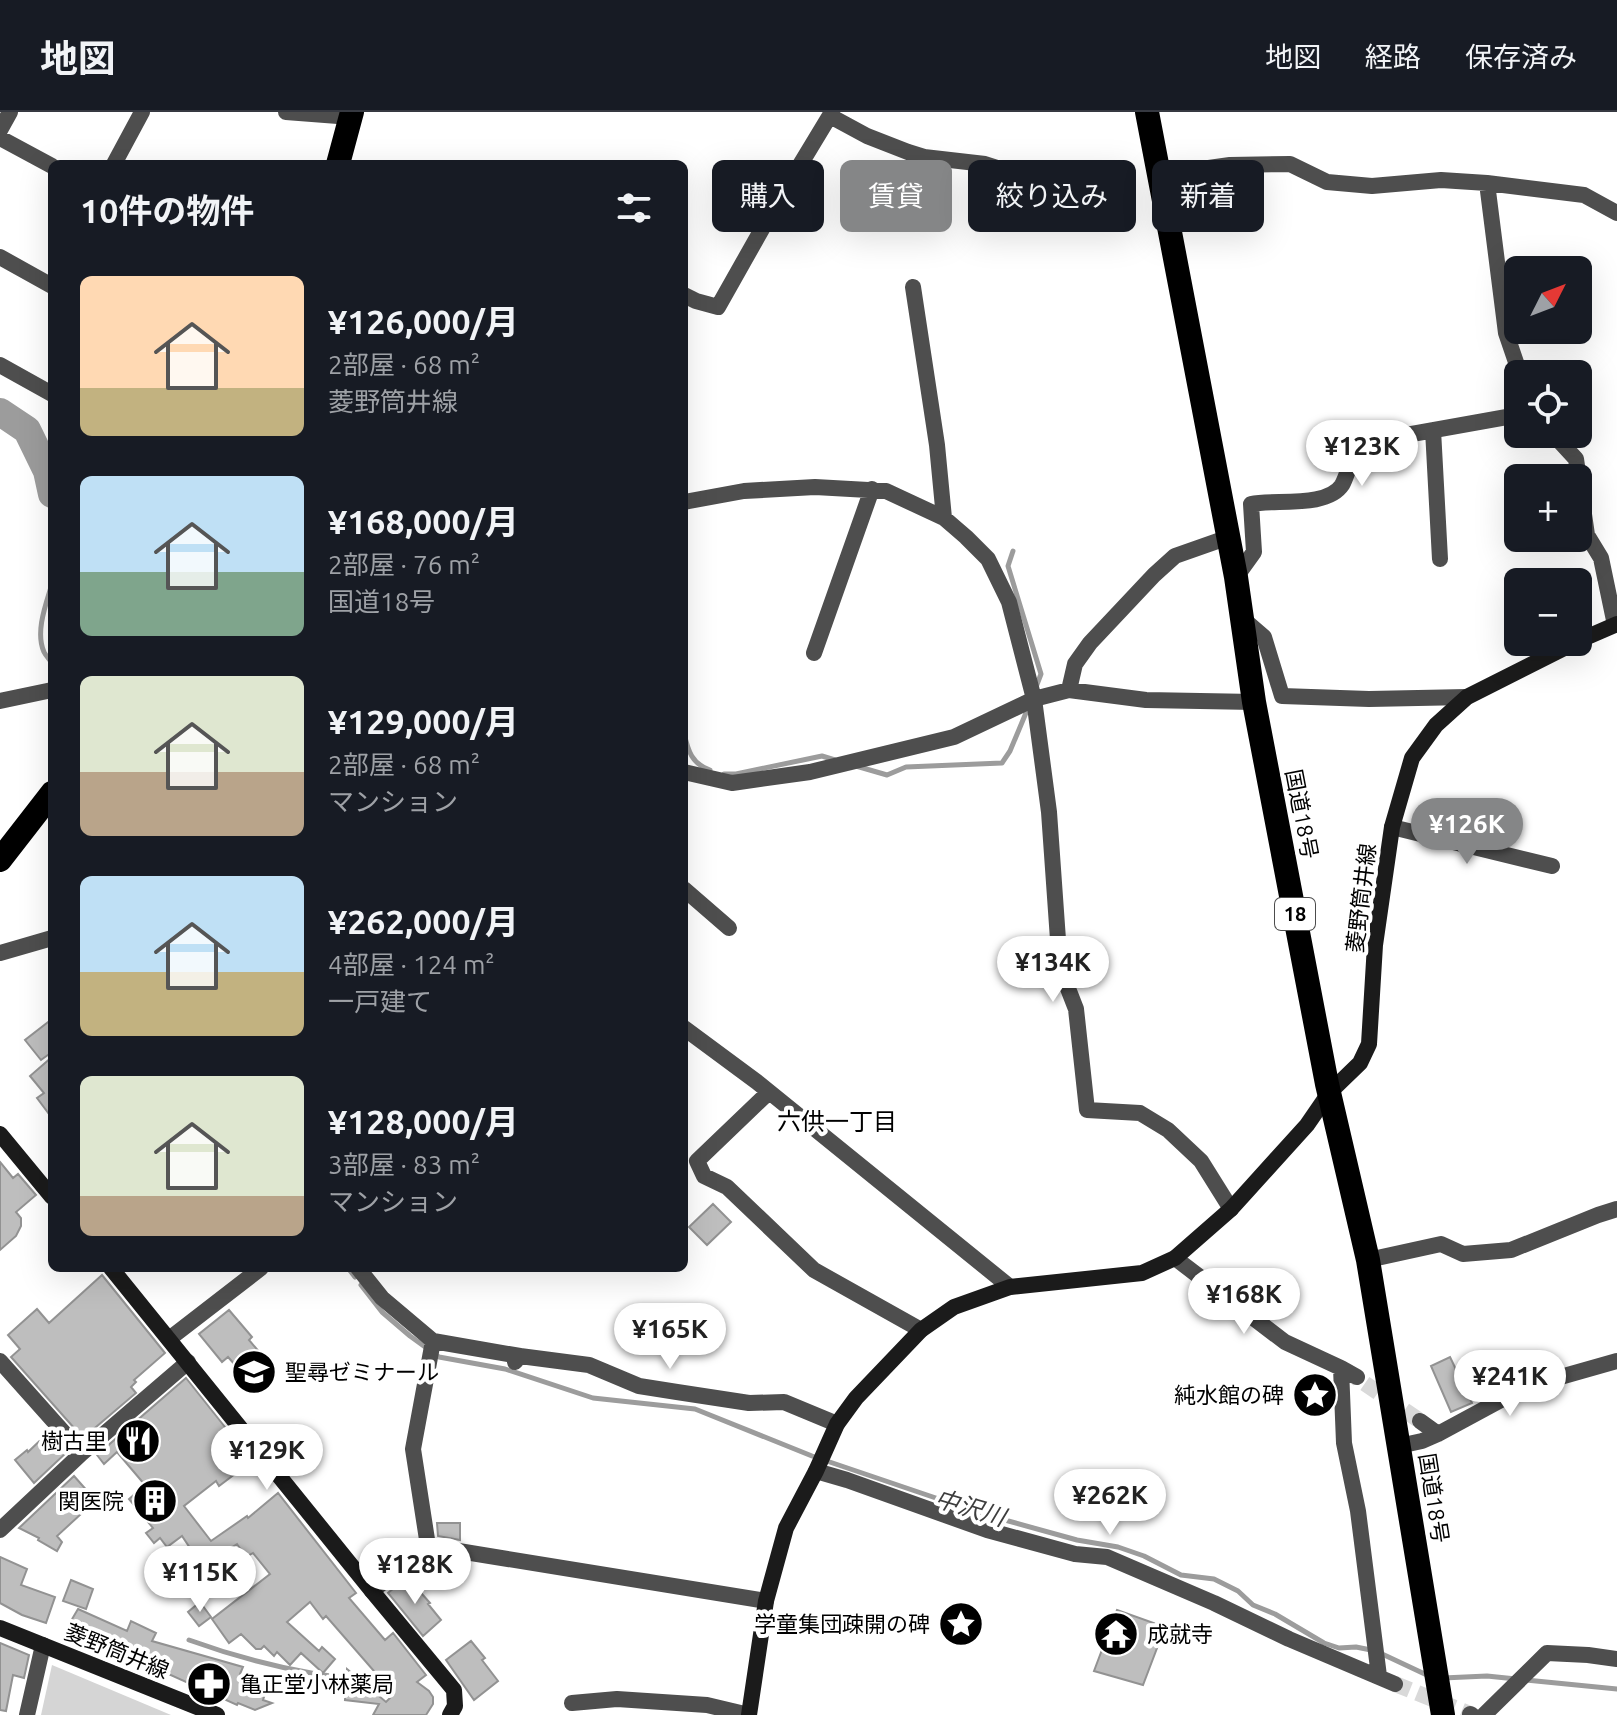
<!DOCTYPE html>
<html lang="ja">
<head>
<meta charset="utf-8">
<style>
  body { margin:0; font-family:Ubuntu,"Noto Sans JP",sans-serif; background:#242831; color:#f1f3f6; height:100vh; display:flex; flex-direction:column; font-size:30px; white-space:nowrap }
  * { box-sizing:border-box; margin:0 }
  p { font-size:26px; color:#9ea1a6 }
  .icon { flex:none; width:44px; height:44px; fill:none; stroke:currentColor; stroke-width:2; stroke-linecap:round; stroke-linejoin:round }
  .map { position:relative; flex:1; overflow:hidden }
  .side { position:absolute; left:48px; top:48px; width:640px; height:1112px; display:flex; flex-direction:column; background:#171b24; border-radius:12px; box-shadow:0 8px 32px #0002 }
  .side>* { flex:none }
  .banner { position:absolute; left:712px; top:48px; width:760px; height:72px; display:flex; gap:16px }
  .needle { width:52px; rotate:48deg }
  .buttons { position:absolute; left:1504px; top:144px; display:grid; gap:16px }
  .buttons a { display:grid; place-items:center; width:88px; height:88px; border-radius:12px; background:#171b24; box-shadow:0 8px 32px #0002; font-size:40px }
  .price { position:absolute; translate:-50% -68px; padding:0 18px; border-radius:28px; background:#fff; color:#222; font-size:26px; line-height:52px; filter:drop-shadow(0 2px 4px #0008) }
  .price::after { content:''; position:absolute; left:50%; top:48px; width:24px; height:18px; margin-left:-12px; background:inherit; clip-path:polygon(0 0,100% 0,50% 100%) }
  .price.selected { background:#858687; color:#fff }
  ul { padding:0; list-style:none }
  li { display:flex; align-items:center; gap:24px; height:200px; padding:0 32px }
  li span { display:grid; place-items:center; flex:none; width:224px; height:160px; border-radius:12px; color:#555 }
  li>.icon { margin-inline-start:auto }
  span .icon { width:96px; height:96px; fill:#fffc; stroke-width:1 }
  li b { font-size:34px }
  h2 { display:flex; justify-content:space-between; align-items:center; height:96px; padding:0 32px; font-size:34px }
  .tag { padding:0 28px; border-radius:12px; background:#171b24; box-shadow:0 8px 32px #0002; font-size:28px; line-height:72px }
  .tag.selected { background:#858687; color:#fff }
  header { display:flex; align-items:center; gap:48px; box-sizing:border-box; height:112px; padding:0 40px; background:#171b24; border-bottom:2px solid #363941 }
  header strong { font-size:38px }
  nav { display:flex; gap:44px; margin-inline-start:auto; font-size:28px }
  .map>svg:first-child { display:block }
  .green { fill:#d5d5d5 }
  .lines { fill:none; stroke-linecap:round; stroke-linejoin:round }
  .stream { stroke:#9c9c9c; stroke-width:5 }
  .river { stroke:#9c9c9c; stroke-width:28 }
  .building { fill:#bebebe; stroke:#929292; stroke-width:2 }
  .street-tunnel { stroke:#d9d9d9; stroke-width:16; stroke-dasharray:16 8; stroke-linecap:butt }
  .street { stroke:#4e4e4e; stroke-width:16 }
  .secondary { stroke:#1b1b1b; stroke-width:16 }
  .highway { stroke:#000; stroke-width:24 }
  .labels { text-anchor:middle; stroke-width:8; stroke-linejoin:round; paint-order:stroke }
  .shield { fill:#fff; stroke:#4c4c4c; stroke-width:2 }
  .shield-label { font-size:20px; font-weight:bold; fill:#000 }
  .street-label { font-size:22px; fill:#000; stroke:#fff }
  .poi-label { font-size:22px; fill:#000; stroke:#fff; text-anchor:end }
  .neighbourhood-label { font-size:24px; fill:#000; stroke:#fff }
  .water-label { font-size:24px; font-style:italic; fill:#3d3d3d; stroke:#fff }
</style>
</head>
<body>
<header>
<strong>地図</strong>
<nav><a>地図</a><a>経路</a><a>保存済み</a></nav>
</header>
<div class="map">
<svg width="1617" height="1603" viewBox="0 0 1617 1603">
  <rect width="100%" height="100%" fill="#fff"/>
  <path class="green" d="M52,1553L171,1603H41Z"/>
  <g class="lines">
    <path class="stream" d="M1013,439L1008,454L1041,562L1036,575
      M52,472C46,492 35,520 44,540C46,544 49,547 52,551
      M684,621C688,639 692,652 710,658
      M856,654L887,663L906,655L1002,651L1010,639L1028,596
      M724,662H736L822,644L835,648
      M348,1156L355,1165
      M361,1173L382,1200L410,1224L439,1245L505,1257L593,1286L695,1297L812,1344L983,1402L1077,1428L1118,1435L1144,1444L1181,1463L1214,1467L1238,1479L1253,1493L1275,1502L1324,1531L1339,1536L1356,1535L1371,1538
      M189,1528C247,1549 311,1564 372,1569
      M1380,1541L1429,1564
      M1443,1566L1487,1564L1516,1567
      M1526,1568L1617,1577"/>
    <path class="river" d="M0,300L27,318L47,359L52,382"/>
  </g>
  <path class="building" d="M52,907V940L41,948L25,928Z
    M52,945V1006L37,986L44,981L30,964Z
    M0,1050L13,1066L18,1062L36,1083L16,1100L21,1106V1114L16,1124L0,1138Z
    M713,1092L731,1110L707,1133L689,1115Z
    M102,1163L165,1241L134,1268L136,1270L131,1275L136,1281L83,1326L11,1245L20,1237L8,1223L37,1197L49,1211Z
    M229,1198L252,1225L249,1228L272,1255L252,1272L228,1245L222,1250L199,1222Z
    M1450,1245L1472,1291L1451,1300L1431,1254Z
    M186,1266L252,1349L219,1374L216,1369L184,1394L211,1429L247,1404L248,1406L278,1381L356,1481L349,1486L385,1528L393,1521L426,1563L417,1570L429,1579L433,1585V1592L426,1603H373L379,1592L345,1588L347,1557L386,1590L394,1582L326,1504L323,1507L310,1490L287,1510L319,1539L322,1535L335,1547L323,1561L301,1541L290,1553L277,1540L274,1544L264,1534L261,1537H256L241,1522L229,1531L212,1507L270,1462L253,1441L246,1445L237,1432L223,1441L221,1437L200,1451L182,1424L167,1435L160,1426L154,1431L146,1421L153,1416L129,1387L145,1373L117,1340L104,1352L97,1343Z
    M49,1320L67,1340L34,1371L15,1348L27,1338L28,1340Z
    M74,1364L89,1381L79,1400L81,1402L57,1424L62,1430L57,1439L38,1428L39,1426L19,1416Z
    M437,1411H460V1428L438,1424Z
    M0,1445L27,1457L21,1473L55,1485L46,1511L22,1503L0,1491Z
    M407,1465L430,1491L428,1492L441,1508L423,1524L388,1481Z
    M71,1468L93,1477L86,1497L63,1489Z
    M200,1490L211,1505L199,1514L188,1500Z
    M78,1497L127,1519L131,1509L156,1521L152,1529L243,1555L240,1562L257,1569L255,1574L266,1579L263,1588L272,1591L255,1598L238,1591L237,1593L142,1550L141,1552L65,1519Z
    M1117,1498L1165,1515L1143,1573L1094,1559Z
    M471,1529L485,1546L482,1548L498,1569L474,1588L446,1548Z
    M0,1531L29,1543L24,1566L13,1563L6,1599L0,1598Z"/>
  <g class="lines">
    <path class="street-tunnel" d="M1345,1258L1420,1309
      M1395,1572L1470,1602"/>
    <path class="street" d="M286,0L351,5
      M830,4L867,24L908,40L924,45L985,52L1019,63L1060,72
      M0,18L10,0
      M0,26L52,54
      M114,52L142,0
      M1159,63L1230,53L1290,52L1327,70L1372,74L1441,68L1487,71L1584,83L1617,101
      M1487,71L1506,221L1520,262
      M0,145L52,174
      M913,175L937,333L944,406
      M684,183L696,189L718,195L771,101L832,0
      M0,253L52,282
      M1433,318L1440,447
      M1553,322L1576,347L1587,423L1601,446L1615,513
      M684,390L744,379L815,375L886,379L944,406L966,425L988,447L1009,490L1034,587L1049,700L1060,856L1076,897L1087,998L1140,1001L1168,1018L1201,1049L1231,1097
      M1236,465L1254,440L1251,392C1275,387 1327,396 1342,373C1347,364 1349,353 1354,344C1358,339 1363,334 1367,330L1518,303
      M1242,506L1264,525L1282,584L1369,587L1467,585
      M814,541L872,377
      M1069,578L1075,552L1090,531L1154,463L1175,444L1229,425
      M0,589L52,578
      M684,660L732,671L810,660L954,625L1034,587L1069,578L1146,588L1254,590
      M1392,715L1552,754
      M684,777L729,816
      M0,841L52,826
      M684,916L757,970L1010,1175
      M769,980L697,1049L704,1064L727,1075L814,1158L921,1218
      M1175,1146L1285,1230L1341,1256L1357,1265
      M1368,1148L1441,1132L1463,1142L1511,1138L1598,1103L1617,1097
      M358,1156L382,1186L433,1229L520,1244
      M169,1227L261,1156
      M0,1249L82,1341
      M515,1250L520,1244L589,1253L639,1274L677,1280L749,1291L784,1290L837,1312
      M1341,1256L1344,1331L1358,1399L1379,1564
      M1420,1309L1438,1322
      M1399,1334L1422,1329L1438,1322L1525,1275L1617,1249
      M816,1359L847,1368L987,1418L1075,1442L1107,1445L1214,1491L1289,1527L1395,1572
      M0,1418L82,1341L188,1250
      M428,1434L413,1337L433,1229
      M372,1479L428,1434L766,1489
      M572,1591L617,1587L707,1593L749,1603
      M1470,1602L1472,1603
      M27,1603L43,1533
      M1484,1603L1547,1541L1588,1543L1617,1547"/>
    <path class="secondary" d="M1578,529L1617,512
      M0,1022L52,1085
      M111,1156L372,1479L454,1578L455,1594L450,1603
      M0,1516L217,1603
      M749,1603L766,1489L786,1416L816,1359L837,1312L856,1286L921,1218L954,1195L1010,1175L1142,1161L1175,1146L1231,1097L1307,1013L1329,981L1360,951L1369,932L1375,833L1392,715L1412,646L1436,613L1467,585L1576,530"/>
    <path class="highway" d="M1147,0L1236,465L1254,590L1327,972L1368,1148L1443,1603
      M338,52L352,0
      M0,748L52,681"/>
  </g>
  <defs>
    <g id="school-disc" transform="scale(2.3)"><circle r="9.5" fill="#000" stroke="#fff"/><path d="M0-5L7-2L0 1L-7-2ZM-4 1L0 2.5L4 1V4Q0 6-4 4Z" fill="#fff"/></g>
    <g id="sight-disc" transform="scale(2.3)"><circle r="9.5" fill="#000" stroke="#fff"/><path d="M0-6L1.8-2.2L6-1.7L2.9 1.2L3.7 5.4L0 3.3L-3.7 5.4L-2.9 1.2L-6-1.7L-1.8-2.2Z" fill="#fff"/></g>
    <g id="restaurant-disc" transform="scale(2.3)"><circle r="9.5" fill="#000" stroke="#fff"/><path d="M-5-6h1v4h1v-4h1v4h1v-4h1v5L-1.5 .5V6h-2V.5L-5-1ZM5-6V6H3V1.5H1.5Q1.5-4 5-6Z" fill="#fff"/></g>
    <g id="building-disc" transform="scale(2.3)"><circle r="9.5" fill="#000" stroke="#fff"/><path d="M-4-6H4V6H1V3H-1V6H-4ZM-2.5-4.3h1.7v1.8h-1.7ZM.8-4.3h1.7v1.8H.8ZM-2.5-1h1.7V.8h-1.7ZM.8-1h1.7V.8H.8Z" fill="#fff"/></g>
    <g id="temple-disc" transform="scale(2.3)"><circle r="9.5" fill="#000" stroke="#fff"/><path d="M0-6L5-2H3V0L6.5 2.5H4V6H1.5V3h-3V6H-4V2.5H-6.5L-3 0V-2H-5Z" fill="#fff"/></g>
    <g id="pharmacy-disc" transform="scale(2.3)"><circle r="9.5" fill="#000" stroke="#fff"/><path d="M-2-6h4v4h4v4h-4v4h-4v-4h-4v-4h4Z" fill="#fff"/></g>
  </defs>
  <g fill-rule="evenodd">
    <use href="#school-disc" x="254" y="1260"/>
    <use href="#sight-disc" x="1315" y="1283"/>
    <use href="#restaurant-disc" x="138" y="1329"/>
    <use href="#building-disc" x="155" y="1389"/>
    <use href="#sight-disc" x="961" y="1512"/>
    <use href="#temple-disc" x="1116" y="1522"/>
    <use href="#pharmacy-disc" x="209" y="1572"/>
  </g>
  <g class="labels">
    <rect class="shield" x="1275" y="786" width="40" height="32" rx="6"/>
    <g class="shield-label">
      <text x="1295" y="809">18</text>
    </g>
    <g class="street-label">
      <text transform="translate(1302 702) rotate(79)" y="8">国道18号</text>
      <text transform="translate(1361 786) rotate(-83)" y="8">菱野筒井線</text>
      <text transform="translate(1434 1386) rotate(81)" y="8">国道18号</text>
      <text transform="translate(117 1539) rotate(22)" y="8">菱野筒井線</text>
    </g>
    <g class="poi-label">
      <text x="285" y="1268" text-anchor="start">聖尋ゼミナール</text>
      <text x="1284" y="1291">純水館の碑</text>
      <text x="107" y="1337">樹古里</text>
      <text x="124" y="1397">関医院</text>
      <text x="930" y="1520">学童集団疎開の碑</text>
      <text x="1147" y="1530" text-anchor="start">成就寺</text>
      <text x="240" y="1580" text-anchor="start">亀正堂小林薬局</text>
    </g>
    <g class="neighbourhood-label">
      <text x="837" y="1018">六供一丁目</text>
    </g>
    <g class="water-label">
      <text transform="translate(970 1396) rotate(17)" y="8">中沢川</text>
    </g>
  </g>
</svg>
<div class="buttons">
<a><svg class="needle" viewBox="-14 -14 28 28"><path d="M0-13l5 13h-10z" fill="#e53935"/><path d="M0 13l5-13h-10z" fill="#9ea1a6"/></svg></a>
<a><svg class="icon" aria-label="locate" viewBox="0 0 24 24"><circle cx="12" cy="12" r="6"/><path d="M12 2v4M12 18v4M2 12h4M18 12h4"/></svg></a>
<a>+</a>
<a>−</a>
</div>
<b class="price" style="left:1362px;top:376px">¥123K</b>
<b class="price selected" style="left:1467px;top:754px">¥126K</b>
<b class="price" style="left:1053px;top:892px">¥134K</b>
<b class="price" style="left:1244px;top:1224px">¥168K</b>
<b class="price" style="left:670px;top:1259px">¥165K</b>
<b class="price" style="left:1510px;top:1306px">¥241K</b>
<b class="price" style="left:267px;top:1380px">¥129K</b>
<b class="price" style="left:1110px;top:1425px">¥262K</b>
<b class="price" style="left:415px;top:1494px">¥128K</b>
<b class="price" style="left:200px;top:1502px">¥115K</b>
<div class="banner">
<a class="tag">購入</a>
<a class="tag selected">賃貸</a>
<a class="tag">絞り込み</a>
<a class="tag">新着</a>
</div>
<section class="side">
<h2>10件の物件<svg class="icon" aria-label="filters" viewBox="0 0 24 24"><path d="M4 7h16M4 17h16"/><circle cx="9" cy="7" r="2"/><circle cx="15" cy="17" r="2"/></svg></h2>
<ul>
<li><span style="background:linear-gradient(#ffd9b3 70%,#c2b280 0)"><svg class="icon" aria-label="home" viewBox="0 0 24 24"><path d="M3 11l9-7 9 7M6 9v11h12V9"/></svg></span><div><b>¥126,000/月</b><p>2部屋 · 68 m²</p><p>菱野筒井線</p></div></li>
<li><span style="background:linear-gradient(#bfe0f5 60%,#7fa58c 0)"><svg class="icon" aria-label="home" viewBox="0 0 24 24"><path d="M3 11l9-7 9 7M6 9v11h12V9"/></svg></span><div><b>¥168,000/月</b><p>2部屋 · 76 m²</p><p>国道18号</p></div></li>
<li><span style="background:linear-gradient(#dfe7d0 60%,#b9a48a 0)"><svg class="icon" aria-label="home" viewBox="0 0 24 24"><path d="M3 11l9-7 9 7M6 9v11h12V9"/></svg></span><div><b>¥129,000/月</b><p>2部屋 · 68 m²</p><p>マンション</p></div></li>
<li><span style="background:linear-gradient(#bfe0f5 60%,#c2b280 0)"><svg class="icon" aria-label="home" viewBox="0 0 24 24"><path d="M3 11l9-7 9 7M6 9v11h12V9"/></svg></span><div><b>¥262,000/月</b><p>4部屋 · 124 m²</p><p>一戸建て</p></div></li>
<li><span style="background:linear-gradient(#dfe7d0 75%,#b9a48a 0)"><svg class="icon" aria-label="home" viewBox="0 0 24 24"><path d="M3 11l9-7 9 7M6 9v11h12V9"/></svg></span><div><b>¥128,000/月</b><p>3部屋 · 83 m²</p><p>マンション</p></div></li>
</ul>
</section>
</div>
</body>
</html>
